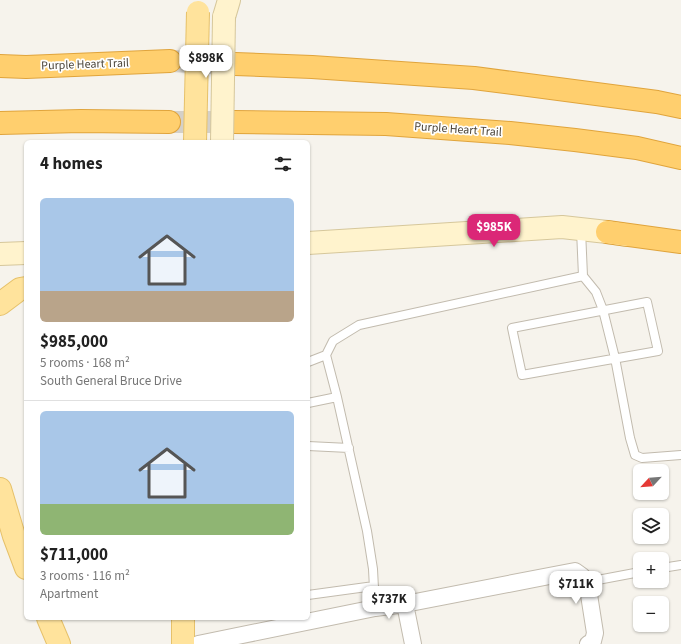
<!DOCTYPE html>
<html lang="en">
<head>
<meta charset="utf-8">
<style>
  body { margin:0; font-family:"Source Sans 3",sans-serif; background:#f6f6f6; color:#222; height:100vh; display:flex; flex-direction:column; font-size:15px; white-space:nowrap }
  * { box-sizing:border-box; margin:0 }
  p { font-size:13px; color:#767676 }
  .icon { flex:none; width:22px; height:22px; fill:none; stroke:currentColor; stroke-width:2; stroke-linecap:round; stroke-linejoin:round }
  .map { position:relative; flex:1; overflow:hidden }
  .drawer { position:absolute; left:24px; top:140px; width:286px; height:480px; display:flex; flex-direction:column; background:#fff; border-radius:6px; box-shadow:0 1px 3px #0004 }
  .drawer>* { flex:none }
  .needle { width:26px; rotate:244deg }
  .fabs { position:absolute; left:633px; top:464px; display:grid; gap:8px }
  .fabs a { display:grid; place-items:center; width:36px; height:36px; border-radius:6px; background:#fff; box-shadow:0 1px 3px #0004; font-size:20px }
  .price { position:absolute; translate:-50% -34px; padding:0 9px; border-radius:8px; background:#fff; color:#222; font-size:13px; line-height:26px; filter:drop-shadow(0 1px 2px #0008) }
  .price::after { content:''; position:absolute; left:50%; top:24px; width:12px; height:9px; margin-left:-6px; background:inherit; clip-path:polygon(0 0,100% 0,50% 100%) }
  .price.selected { background:#db2777; color:#fff }
  ul { padding:0; list-style:none }
  li { display:grid; align-content:center; gap:8px; height:212px; padding:0 16px }
  li+li { border-top:1px solid #e0e0e0 }
  li span { display:grid; place-items:center; height:124px; border-radius:6px; color:#555 }
  li>.icon { margin-inline-start:auto }
  span .icon { width:72px; height:72px; fill:#fffc; stroke-width:1 }
  li b { font-size:17px }
  h2 { display:flex; justify-content:space-between; align-items:center; height:48px; padding:0 16px; font-size:17px }
  .map>svg:first-child { display:block }
  .lines { fill:none; stroke-linecap:round; stroke-linejoin:round }
  .motorway-tunnel { stroke:#d4d0c8; stroke-width:22; stroke-dasharray:22 11; stroke-linecap:butt }
  .service-casing { stroke:#c2bbae; stroke-width:10 }
  .minor-casing { stroke:#c2bbae; stroke-width:18 }
  .secondary-casing { stroke:#d6c79b; stroke-width:24 }
  .primary-casing { stroke:#e6c16a; stroke-width:24 }
  .motorway-casing { stroke:#e0a43c; stroke-width:24 }
  .service { stroke:#fff; stroke-width:8 }
  .minor { stroke:#fff; stroke-width:16 }
  .secondary { stroke:#fff3cd; stroke-width:22 }
  .primary { stroke:#ffe39c; stroke-width:22 }
  .motorway { stroke:#ffcf6e; stroke-width:22 }
  .secondary-bridge-casing { stroke:#d6c79b; stroke-width:24; stroke-linecap:butt }
  .primary-bridge-casing { stroke:#e6c16a; stroke-width:24; stroke-linecap:butt }
  .secondary-bridge { stroke:#fff3cd; stroke-width:22 }
  .primary-bridge { stroke:#ffe39c; stroke-width:22 }
  .labels { text-anchor:middle; stroke-width:3.5; stroke-linejoin:round; paint-order:stroke }
  .street-label { font-size:12px; fill:#4b4439; stroke:#fff }
</style>
</head>
<body>
<div class="map">
<svg width="681" height="644" viewBox="0 0 681 644">
  <rect width="100%" height="100%" fill="#f6f3ec"/>
  <g class="lines">
    <path class="motorway-tunnel" d="M170,61L235,64
      M169,122H234"/>
    <g class="service-casing">
      <path id="service" d="M581,230L583,276L596,292L603,310L615,358L630,438L635,455L642,458L681,455
        M647,302L658,351L522,375L512,328Z
        M308,362L326,355L333,341L359,325L583,276
        M337,397L367,531L373,569L375,608
        M308,403L337,397L326,355
        M308,446L349,448
        M662,568L681,565
        M587,582L640,572
        M308,595L374,586"/>
    </g>
    <g class="minor-casing">
      <path id="minor" d="M405,604L413,644
        M198,644L375,608L405,604L575,571L582,576L587,582L595,633L593,641L588,644"/>
    </g>
    <g class="secondary-casing">
      <path id="secondary" d="M224,17L229,0
        M308,243L562,227L607,232L626,235
        M0,254L26,253"/>
    </g>
    <g class="primary-casing">
      <path id="primary" d="M0,304L20,289L26,288
        M0,489L14,536L26,568
        M48,618L59,644
        M183,644V618"/>
    </g>
    <g class="motorway-casing">
      <path id="motorway" d="M235,64L312,67L474,78L657,102L681,107
        M0,66L26,67L170,61
        M234,122L386,124L510,133L575,140L637,148L681,158
        M0,123L81,121L169,122
        M607,232L681,242"/>
    </g>
    <use href="#service" class="service"/>
    <use href="#minor" class="minor"/>
    <use href="#secondary" class="secondary"/>
    <use href="#primary" class="primary"/>
    <use href="#motorway" class="motorway"/>
    <g class="secondary-bridge-casing">
      <path id="secondary-bridge" d="M222,142L224,17"/>
    </g>
    <g class="primary-bridge-casing">
      <path id="primary-bridge" d="M195,142L198,12"/>
    </g>
    <use href="#secondary-bridge" class="secondary-bridge"/>
    <use href="#primary-bridge" class="primary-bridge"/>
  </g>
  <g class="labels">
    <g class="street-label">
      <text transform="translate(85 64) rotate(-2)" y="4">Purple Heart Trail</text>
      <text transform="translate(458 129) rotate(4)" y="4">Purple Heart Trail</text>
    </g>
  </g>
</svg>
<div class="fabs">
<a><svg class="needle" viewBox="-14 -14 28 28"><path d="M0-13l5 13h-10z" fill="#e53935"/><path d="M0 13l5-13h-10z" fill="#767676"/></svg></a>
<a><svg class="icon" aria-label="layers" viewBox="0 0 24 24"><path d="M12 4l9 5-9 5-9-5zM3 14l9 5 9-5"/></svg></a>
<a>+</a>
<a>−</a>
</div>
<b class="price" style="left:206px;top:79px">$898K</b>
<b class="price selected" style="left:494px;top:248px">$985K</b>
<b class="price" style="left:576px;top:605px">$711K</b>
<b class="price" style="left:389px;top:620px">$737K</b>
<section class="drawer">
<h2>4 homes<svg class="icon" aria-label="filters" viewBox="0 0 24 24"><path d="M4 7h16M4 17h16"/><circle cx="9" cy="7" r="2"/><circle cx="15" cy="17" r="2"/></svg></h2>
<ul>
<li><span style="background:linear-gradient(#a9c7e8 75%,#b9a48a 0)"><svg class="icon" aria-label="home" viewBox="0 0 24 24"><path d="M3 11l9-7 9 7M6 9v11h12V9"/></svg></span><div><b>$985,000</b><p>5 rooms · 168 m²</p><p>South General Bruce Drive</p></div></li>
<li><span style="background:linear-gradient(#a9c7e8 75%,#8fb573 0)"><svg class="icon" aria-label="home" viewBox="0 0 24 24"><path d="M3 11l9-7 9 7M6 9v11h12V9"/></svg></span><div><b>$711,000</b><p>3 rooms · 116 m²</p><p>Apartment</p></div></li>
</ul>
</section>
</div>
</body>
</html>
